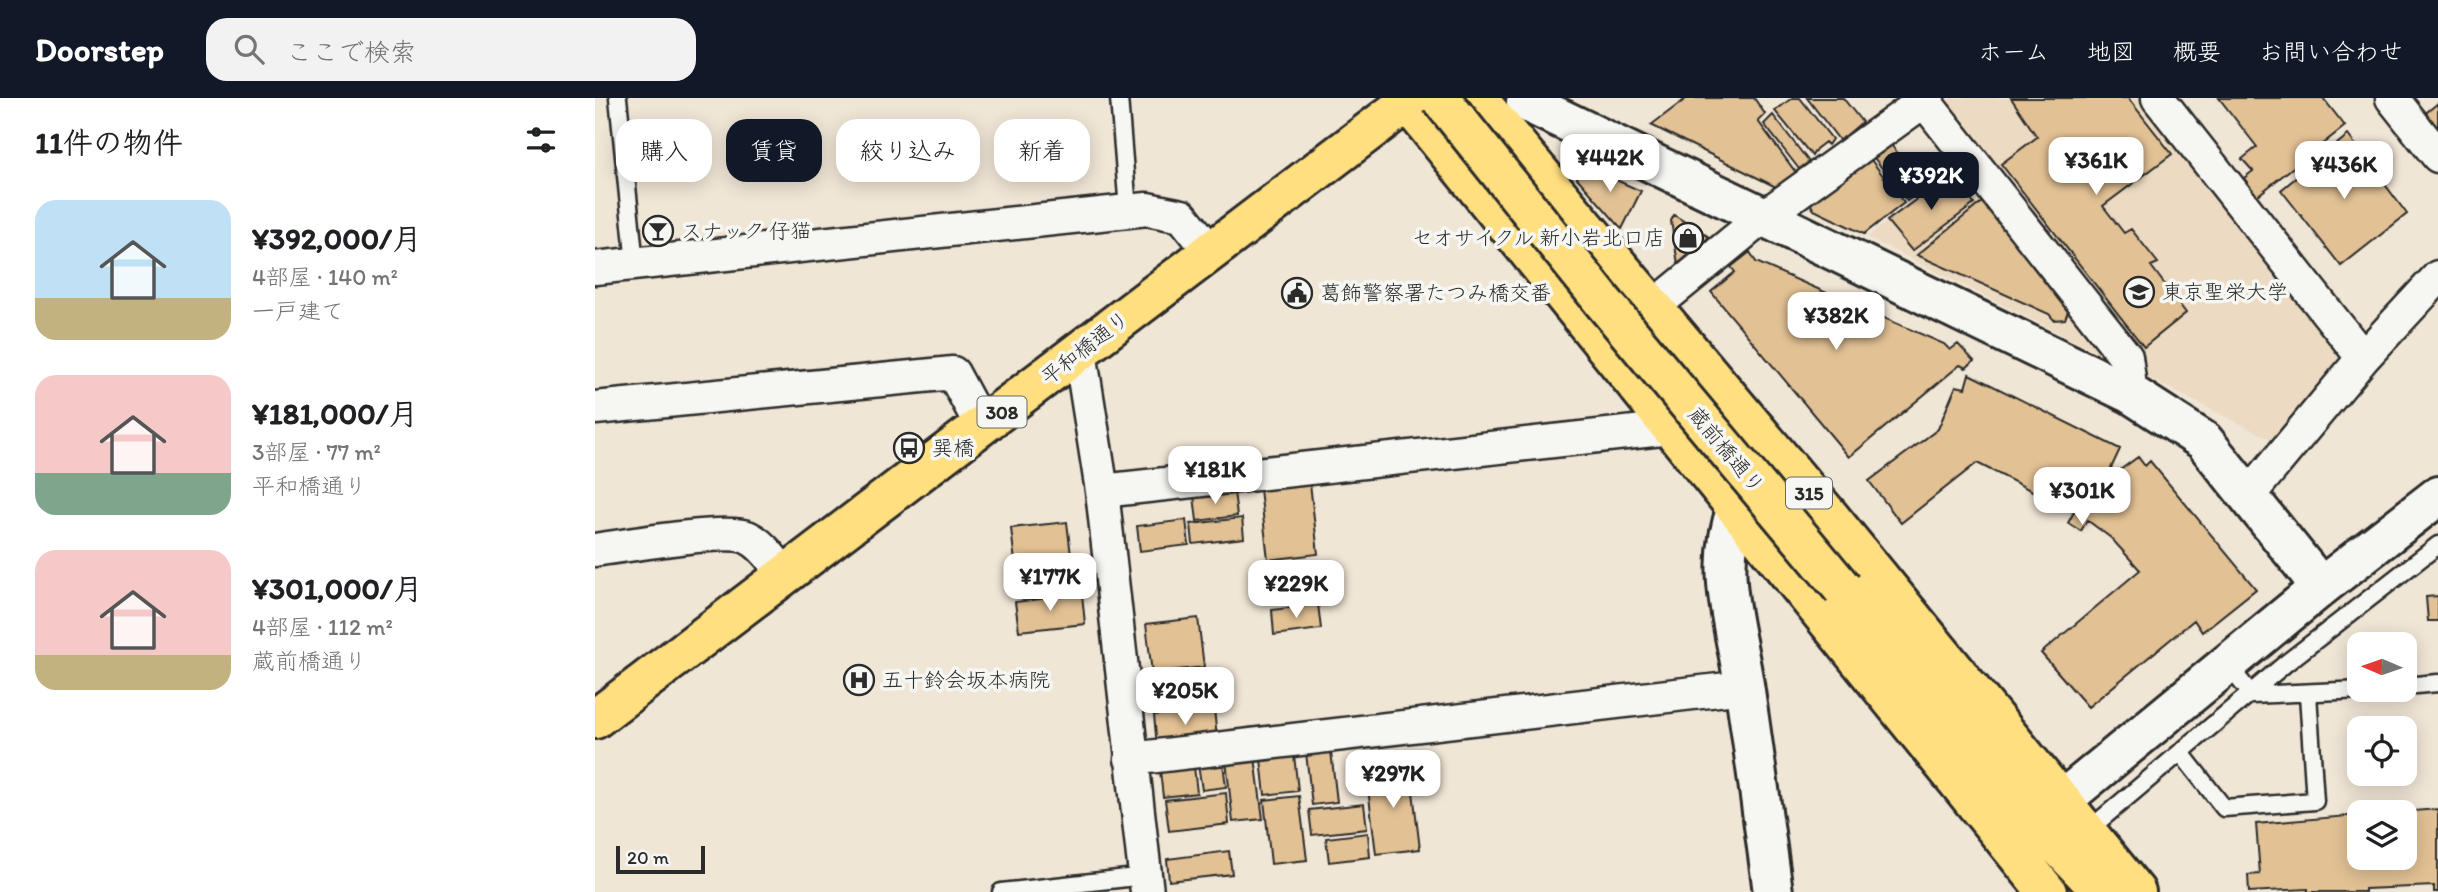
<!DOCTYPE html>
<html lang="ja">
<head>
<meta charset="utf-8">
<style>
  body { margin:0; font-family:Itim,"Klee One",sans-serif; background:#f2f2f2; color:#202124; height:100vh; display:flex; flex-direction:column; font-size:26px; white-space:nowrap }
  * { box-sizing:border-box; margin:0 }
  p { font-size:23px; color:#757577 }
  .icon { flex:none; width:38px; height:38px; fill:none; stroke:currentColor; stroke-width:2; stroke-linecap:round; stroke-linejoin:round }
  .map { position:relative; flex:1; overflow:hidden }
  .side { display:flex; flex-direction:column; background:#fff; width:595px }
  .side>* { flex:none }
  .guide { position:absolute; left:21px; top:21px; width:665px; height:63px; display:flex; gap:14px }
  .needle { width:46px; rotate:272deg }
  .buttons { position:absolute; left:1752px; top:534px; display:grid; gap:14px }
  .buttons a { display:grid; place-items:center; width:70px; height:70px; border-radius:14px; background:#fff; box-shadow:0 4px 18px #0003; font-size:35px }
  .scale { position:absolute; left:21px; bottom:18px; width:89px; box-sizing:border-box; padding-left:7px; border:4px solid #2b2b2b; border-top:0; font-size:19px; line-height:24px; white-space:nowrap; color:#2b2b2b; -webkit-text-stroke:5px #f6f6f2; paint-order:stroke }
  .price { position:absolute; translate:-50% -60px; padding:0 16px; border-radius:14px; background:#fff; color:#222; font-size:23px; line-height:46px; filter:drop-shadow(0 2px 4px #0008) }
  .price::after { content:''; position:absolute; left:50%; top:42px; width:21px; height:16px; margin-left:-10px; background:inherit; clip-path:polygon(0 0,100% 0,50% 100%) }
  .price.current { background:#111827; color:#fff }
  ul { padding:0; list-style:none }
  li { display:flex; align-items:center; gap:21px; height:175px; padding:0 35px }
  li span { display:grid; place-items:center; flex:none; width:196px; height:140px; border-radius:21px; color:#555 }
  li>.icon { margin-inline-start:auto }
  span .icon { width:84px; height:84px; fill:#fffc; stroke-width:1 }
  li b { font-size:30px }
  h2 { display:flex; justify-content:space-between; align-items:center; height:84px; padding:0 35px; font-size:30px }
  .tag { padding:0 24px; border-radius:21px; background:#fff; box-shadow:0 4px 18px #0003; font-size:24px; line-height:63px }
  .tag.current { background:#111827; color:#fff }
  header { display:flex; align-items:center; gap:42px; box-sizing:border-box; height:98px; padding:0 35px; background:#111827; color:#fff }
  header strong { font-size:33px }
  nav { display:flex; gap:38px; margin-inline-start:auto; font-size:24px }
  .search { width:490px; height:63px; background:#f2f2f2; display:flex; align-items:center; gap:18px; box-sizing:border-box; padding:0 24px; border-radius:21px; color:#757577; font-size:26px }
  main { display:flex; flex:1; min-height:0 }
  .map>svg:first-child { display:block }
  .built { fill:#ecdbc2 }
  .building { fill:#e2c194; stroke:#2b2b2b; stroke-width:2 }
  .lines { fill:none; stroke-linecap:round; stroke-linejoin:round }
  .lane-casing { stroke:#2b2b2b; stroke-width:21 }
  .street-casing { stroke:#2b2b2b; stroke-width:37 }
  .secondary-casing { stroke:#2b2b2b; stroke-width:44 }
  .primary-casing { stroke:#2b2b2b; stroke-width:44 }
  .lane { stroke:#f6f6f2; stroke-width:16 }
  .street { stroke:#f6f6f2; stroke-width:32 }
  .secondary { stroke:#f6f6f2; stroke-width:38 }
  .primary { stroke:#ffdf80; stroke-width:38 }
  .primary-bridge-casing { stroke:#2b2b2b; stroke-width:44; stroke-linecap:butt }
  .primary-bridge { stroke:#ffdf80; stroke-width:38 }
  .labels { text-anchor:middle; stroke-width:7; stroke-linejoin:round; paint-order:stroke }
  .shield { fill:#f6f6f2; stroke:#686867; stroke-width:2 }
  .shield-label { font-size:19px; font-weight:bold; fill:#2b2b2b }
  .poi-label { font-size:21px; fill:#2b2b2b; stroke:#f6f6f2; text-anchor:start }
  .street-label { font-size:21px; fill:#2b2b2b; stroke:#f6f6f2 }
</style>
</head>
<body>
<header>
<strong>Doorstep</strong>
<div class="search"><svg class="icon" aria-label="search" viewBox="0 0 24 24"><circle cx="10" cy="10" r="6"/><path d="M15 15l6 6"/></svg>ここで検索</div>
<nav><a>ホーム</a><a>地図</a><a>概要</a><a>お問い合わせ</a></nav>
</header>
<main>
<section class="side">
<h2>11件の物件<svg class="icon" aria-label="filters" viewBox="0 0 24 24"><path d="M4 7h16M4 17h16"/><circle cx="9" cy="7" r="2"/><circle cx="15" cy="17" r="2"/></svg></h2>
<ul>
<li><span style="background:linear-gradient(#bfe0f5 70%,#c2b280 0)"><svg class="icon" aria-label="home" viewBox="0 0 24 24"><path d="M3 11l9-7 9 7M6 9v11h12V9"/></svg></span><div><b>¥392,000/月</b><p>4部屋 · 140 m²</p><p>一戸建て</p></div></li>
<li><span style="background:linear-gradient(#f6c9c9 70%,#7fa58c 0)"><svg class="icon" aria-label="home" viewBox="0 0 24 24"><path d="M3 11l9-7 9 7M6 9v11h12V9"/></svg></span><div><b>¥181,000/月</b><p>3部屋 · 77 m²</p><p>平和橋通り</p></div></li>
<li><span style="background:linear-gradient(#f6c9c9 75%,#c2b280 0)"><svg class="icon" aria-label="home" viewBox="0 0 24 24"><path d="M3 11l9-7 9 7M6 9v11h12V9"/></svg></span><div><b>¥301,000/月</b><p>4部屋 · 112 m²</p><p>蔵前橋通り</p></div></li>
</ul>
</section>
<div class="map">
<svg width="1843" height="794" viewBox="0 0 1843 794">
  <rect width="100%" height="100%" fill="#f0e6d6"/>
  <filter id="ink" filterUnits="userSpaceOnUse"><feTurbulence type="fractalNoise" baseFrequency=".0143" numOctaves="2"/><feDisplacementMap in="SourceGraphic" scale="14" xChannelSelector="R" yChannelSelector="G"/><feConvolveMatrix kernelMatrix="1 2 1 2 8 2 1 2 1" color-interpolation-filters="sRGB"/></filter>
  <g filter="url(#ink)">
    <path class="built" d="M1356,0H1549L1750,254L1681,344L1272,139L1364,70L1330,25Z"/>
    <path class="building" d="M1092,0H1159L1170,16L1163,23L1202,76L1183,90L1056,27Z
      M1197,0H1205L1237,41L1233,47L1230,44L1221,51L1217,58L1180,13Z
      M1212,0H1248L1267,24L1245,43Z
      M1416,0H1533L1577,56L1508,108L1529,135L1536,131L1563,165L1556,168L1591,215L1549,249L1406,66L1442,39Z
      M1624,0H1728L1750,28L1662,98L1649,80L1658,73L1647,61L1662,49Z
      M1843,5V39L1827,18Z
      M1178,17L1214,64L1204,71L1169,26Z
      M1753,37L1812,116L1746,168L1686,92Z
      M1294,44L1329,90L1312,103L1277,57Z
      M1273,58L1309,105L1269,136L1219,112L1212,100Z
      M985,66L1046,93L1027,131L982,80Z
      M1357,75L1379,106L1317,153L1292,123Z
      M1388,103L1470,208L1473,213L1470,221L1459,222L1454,216L1322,157Z
      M1079,117L1114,139L1083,166L1076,123Z
      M1155,154L1161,164L1349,246L1355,252L1363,246L1379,263L1371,270L1365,267L1254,359L1116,194L1140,174L1136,169Z
      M1374,276L1525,351L1506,392L1502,389L1494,404L1499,411L1532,383L1525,372L1543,359L1550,368L1555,363L1661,491L1607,534L1599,522L1493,609L1446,555L1545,472L1516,440L1492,422L1486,433L1473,425L1479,414L1382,365L1306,425L1274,383L1343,331L1361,288L1370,290Z
      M715,385L723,456L673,462L665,391Z
      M639,393L642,418L602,423L599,398Z
      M647,420L649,440L598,446L596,426Z
      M591,422L594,447L545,453L542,428Z
      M472,424L479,483L423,490L416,430Z
      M487,496L490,526L424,533L420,504Z
      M1843,498V523H1833L1831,499Z
      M723,506L726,531L679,537L677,512Z
      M603,520L609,569L557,575L551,526Z
      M614,574L617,604L560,611L556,581Z
      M619,610L622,641L562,648L559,617Z
      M736,653L742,704L717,707L711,655Z
      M699,657L703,693L670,697L666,661Z
      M660,659L668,721L638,724L631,662Z
      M628,665L631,689L607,692L603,667Z
      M599,669L602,695L568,699L565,673Z
      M815,669L825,751L781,756L771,674Z
      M631,695L634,726L574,733L570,702Z
      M704,698L712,762L676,766L669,702Z
      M769,706L772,731L717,737L714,712Z
      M1843,711V794H1839V788L1770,791V794H1713V791L1654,794L1653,777L1665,776L1661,726L1764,717V760H1810V714H1805Z
      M773,735L775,759L734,764L731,740Z
      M634,753L637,776L574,783L572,761Z"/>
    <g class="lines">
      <g class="lane-casing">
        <path id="lane" d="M23,0L40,166
          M524,0L533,112
          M1632,566L1657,597L1768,592
          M1810,588L1843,585
          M1586,655L1629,710L1720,703L1713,596
          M1491,734L1690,566L1843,447
          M406,794L550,778"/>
      </g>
      <g class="street-casing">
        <path id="street" d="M1327,0L1531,259L1536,296
          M1563,0L1768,260
          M1797,0L1843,58
          M0,170L552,111L587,118L615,153
          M1057,210L1168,119L1333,0
          M485,254L507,393L552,794
          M0,310L358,275L387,329
          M507,393L1076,330
          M1653,398L1768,260L1843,179
          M0,452C28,448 131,430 152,439C168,446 179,464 190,477
          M536,661L1149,589"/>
      </g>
      <g class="secondary-casing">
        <path id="secondary" d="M931,4L1536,296L1609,343L1726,489
          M1142,410C1118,473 1141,529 1150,593C1160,660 1169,727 1178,794
          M1466,703L1726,489L1843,398"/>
      </g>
      <g class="primary-casing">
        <path id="primary" d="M809,0L1452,794
          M882,0L1235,419L1541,794
          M1248,491L1449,733L1507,794
          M0,621L818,0"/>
      </g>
      <use href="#lane" class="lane"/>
      <use href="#street" class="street"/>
      <use href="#secondary" class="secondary"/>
      <use href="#primary" class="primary"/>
      <g class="primary-bridge-casing">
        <path id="primary-bridge" d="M845,0L1009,205L1248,491"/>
      </g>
      <use href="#primary-bridge" class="primary-bridge"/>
    </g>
  </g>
  <defs>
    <g id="bar-ring" transform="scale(1.575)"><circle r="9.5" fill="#f6f6f2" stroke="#2b2b2b" stroke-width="1.5"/><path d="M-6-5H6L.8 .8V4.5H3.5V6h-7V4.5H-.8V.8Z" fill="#2b2b2b"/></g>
    <g id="shop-ring" transform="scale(1.575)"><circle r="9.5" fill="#f6f6f2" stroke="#2b2b2b" stroke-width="1.5"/><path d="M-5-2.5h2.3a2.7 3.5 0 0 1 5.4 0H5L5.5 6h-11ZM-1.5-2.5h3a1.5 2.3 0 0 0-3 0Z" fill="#2b2b2b"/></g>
    <g id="university-ring" transform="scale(1.575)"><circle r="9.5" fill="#f6f6f2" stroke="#2b2b2b" stroke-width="1.5"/><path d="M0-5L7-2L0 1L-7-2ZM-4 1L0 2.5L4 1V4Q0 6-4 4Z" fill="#2b2b2b"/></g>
    <g id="civic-ring" transform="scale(1.575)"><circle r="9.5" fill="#f6f6f2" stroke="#2b2b2b" stroke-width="1.5"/><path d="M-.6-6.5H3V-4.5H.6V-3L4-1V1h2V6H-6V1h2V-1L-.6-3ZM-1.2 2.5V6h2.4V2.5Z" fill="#2b2b2b"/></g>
    <g id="bus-ring" transform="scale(1.575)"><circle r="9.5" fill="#f6f6f2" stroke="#2b2b2b" stroke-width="1.5"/><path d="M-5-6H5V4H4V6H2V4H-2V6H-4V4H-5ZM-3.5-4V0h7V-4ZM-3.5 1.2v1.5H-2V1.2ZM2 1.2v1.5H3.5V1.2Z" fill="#2b2b2b"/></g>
    <g id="hospital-ring" transform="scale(1.575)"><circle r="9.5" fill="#f6f6f2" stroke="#2b2b2b" stroke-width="1.5"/><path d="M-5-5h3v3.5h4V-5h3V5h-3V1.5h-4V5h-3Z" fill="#2b2b2b"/></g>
  </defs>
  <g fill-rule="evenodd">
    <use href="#bar-ring" x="63" y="133"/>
    <use href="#shop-ring" x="1093" y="140"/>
    <use href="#university-ring" x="1544" y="194"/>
    <use href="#civic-ring" x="702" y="195"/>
    <use href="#bus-ring" x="314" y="350"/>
    <use href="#hospital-ring" x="264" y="582"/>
  </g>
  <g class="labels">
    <g class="shield">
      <rect x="382.5" y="298.5" width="49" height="31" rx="5"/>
      <rect x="1191" y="379.5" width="46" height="31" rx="5"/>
    </g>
    <g class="shield-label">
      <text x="407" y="321">308</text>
      <text x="1214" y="402">315</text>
    </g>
    <g class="poi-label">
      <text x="86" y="140">スナック 仔猫</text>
      <text x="1070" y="147" text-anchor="end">セオサイクル 新小岩北口店</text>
      <text x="1567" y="201">東京聖栄大学</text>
      <text x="725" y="202">葛飾警察署たつみ橋交番</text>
      <text x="337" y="357">巽橋</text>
      <text x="287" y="589">五十鈴会坂本病院</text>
    </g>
    <g class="street-label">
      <text transform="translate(490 250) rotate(-38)" y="7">平和橋通り</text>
      <text transform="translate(1131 352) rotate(50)" y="7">蔵前橋通り</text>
    </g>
  </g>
</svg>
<div class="buttons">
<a><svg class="needle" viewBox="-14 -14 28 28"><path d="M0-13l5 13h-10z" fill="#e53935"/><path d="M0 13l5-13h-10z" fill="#757577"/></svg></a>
<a><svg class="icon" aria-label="locate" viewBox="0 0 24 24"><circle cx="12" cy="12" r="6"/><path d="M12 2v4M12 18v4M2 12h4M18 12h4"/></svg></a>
<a><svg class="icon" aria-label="layers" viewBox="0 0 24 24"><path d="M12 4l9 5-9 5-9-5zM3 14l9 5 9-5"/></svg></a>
</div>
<div class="scale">20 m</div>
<b class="price" style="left:1015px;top:96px">¥442K</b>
<b class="price" style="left:1501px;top:99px">¥361K</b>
<b class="price" style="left:1749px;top:103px">¥436K</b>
<b class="price current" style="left:1336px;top:114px">¥392K</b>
<b class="price" style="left:1241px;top:254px">¥382K</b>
<b class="price" style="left:620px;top:408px">¥181K</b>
<b class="price" style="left:1487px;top:429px">¥301K</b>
<b class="price" style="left:455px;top:515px">¥177K</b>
<b class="price" style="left:701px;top:522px">¥229K</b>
<b class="price" style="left:590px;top:629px">¥205K</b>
<b class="price" style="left:798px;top:712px">¥297K</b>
<div class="guide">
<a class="tag">購入</a>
<a class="tag current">賃貸</a>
<a class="tag">絞り込み</a>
<a class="tag">新着</a>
</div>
</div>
</main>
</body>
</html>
